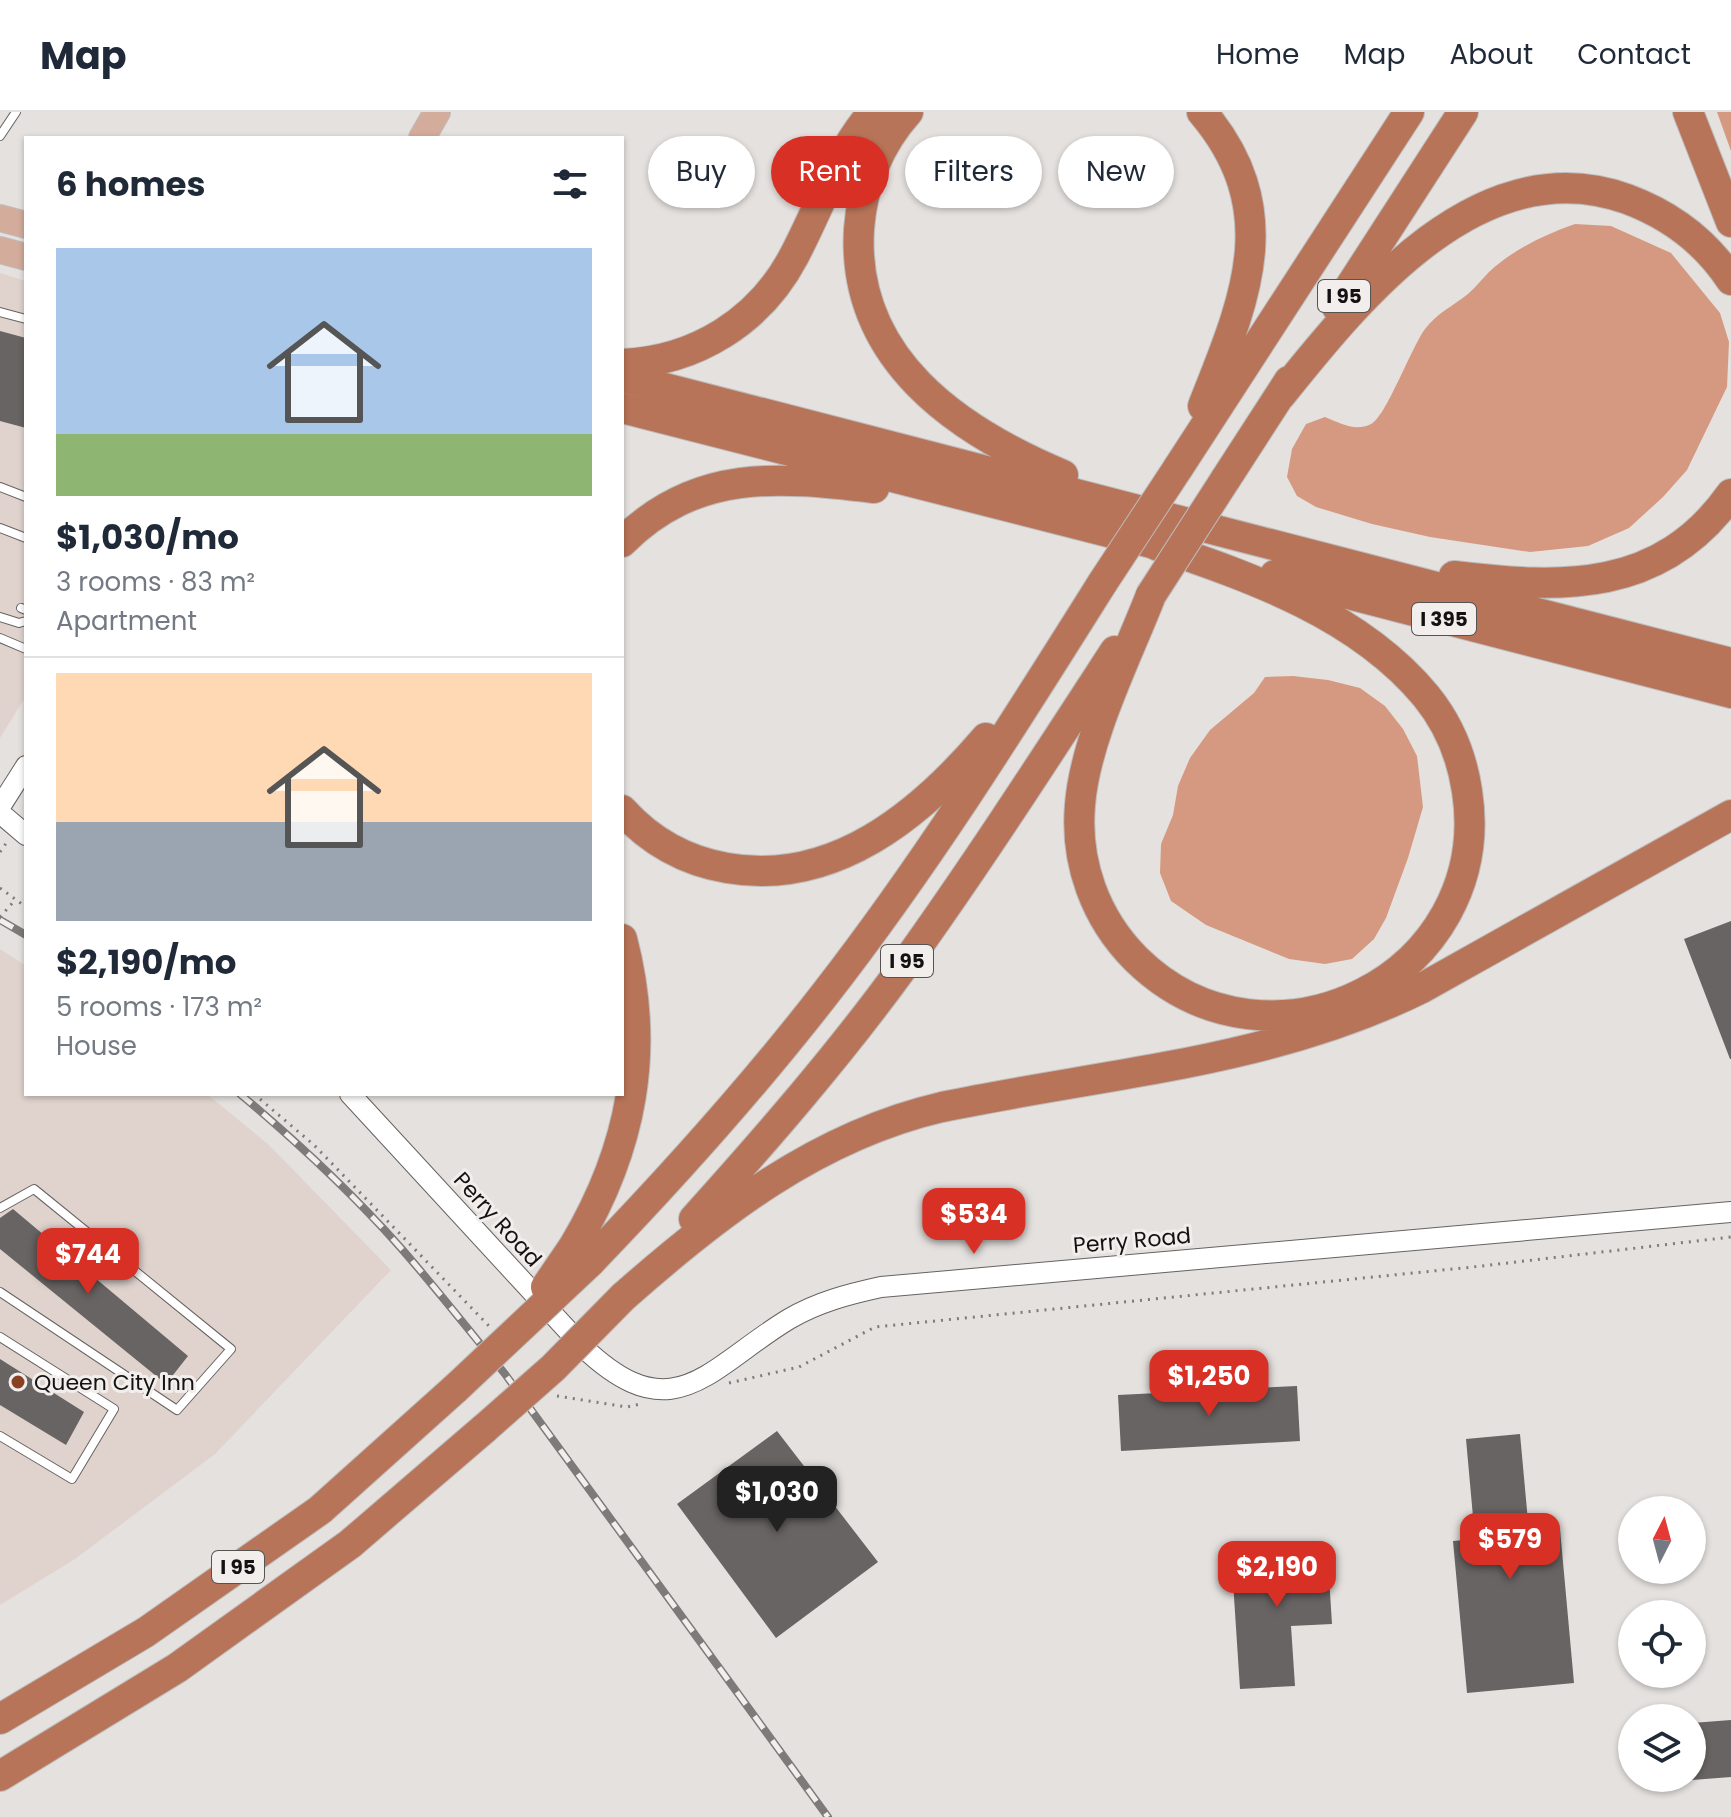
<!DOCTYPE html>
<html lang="en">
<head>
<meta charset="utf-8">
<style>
  body { margin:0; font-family:Poppins,sans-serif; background:#f6f6f7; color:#1f2937; height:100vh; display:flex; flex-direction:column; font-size:30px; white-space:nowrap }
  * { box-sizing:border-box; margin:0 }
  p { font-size:26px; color:#747a83 }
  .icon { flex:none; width:44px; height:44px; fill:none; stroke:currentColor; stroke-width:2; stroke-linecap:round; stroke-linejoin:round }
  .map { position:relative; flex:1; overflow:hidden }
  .drawer { position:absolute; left:24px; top:24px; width:600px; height:960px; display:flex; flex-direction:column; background:#fff; border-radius:0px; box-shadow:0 2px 6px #0004 }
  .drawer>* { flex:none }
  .guide { position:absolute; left:648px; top:24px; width:760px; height:72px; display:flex; gap:16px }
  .needle { width:52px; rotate:6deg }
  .tools { position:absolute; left:1618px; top:1384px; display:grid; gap:16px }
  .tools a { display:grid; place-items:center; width:88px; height:88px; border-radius:50%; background:#fff; box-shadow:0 2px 6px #0004; font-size:40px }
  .price { position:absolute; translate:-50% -68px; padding:0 18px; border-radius:16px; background:#d93025; color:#fff; font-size:26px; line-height:52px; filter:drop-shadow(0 2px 4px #0008) }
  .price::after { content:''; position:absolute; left:50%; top:48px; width:24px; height:18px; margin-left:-12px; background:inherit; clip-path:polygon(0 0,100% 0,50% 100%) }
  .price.active { background:#222; color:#fff }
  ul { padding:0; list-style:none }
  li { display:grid; align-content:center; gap:16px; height:424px; padding:0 32px }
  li+li { border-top:2px solid #e0e1e3 }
  li span { display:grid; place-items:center; height:248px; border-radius:0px; color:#555 }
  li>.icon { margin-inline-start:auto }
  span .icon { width:144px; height:144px; fill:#fffc; stroke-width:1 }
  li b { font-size:34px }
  h2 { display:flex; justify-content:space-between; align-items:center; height:96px; padding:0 32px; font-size:34px }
  .pill { padding:0 28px; border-radius:36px; background:#fff; box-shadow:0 2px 6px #0004; font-size:28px; line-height:72px }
  .pill.active { background:#d93025; color:#fff }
  header { display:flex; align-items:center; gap:48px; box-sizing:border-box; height:112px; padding:0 40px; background:#fff; border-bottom:2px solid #e0e1e3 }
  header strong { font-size:38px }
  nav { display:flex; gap:44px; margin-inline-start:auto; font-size:28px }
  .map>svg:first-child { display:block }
  .built { fill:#e0d3ce }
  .forest { fill:#d59981 }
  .building { fill:#686463 }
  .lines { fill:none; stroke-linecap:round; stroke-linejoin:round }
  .service-casing { stroke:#666261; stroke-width:10 }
  .tertiary-casing { stroke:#666261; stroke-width:22 }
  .primary-casing { stroke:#bdbcbc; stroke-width:28 }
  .motorway-casing { stroke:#bdbcbc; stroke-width:32 }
  .path { stroke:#7e7b7a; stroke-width:3; stroke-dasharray:2 6; stroke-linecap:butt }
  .service { stroke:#fff; stroke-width:8 }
  .tertiary { stroke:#fff; stroke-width:20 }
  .primary { stroke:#d4ac9b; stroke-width:26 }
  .motorway { stroke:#b87458; stroke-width:30 }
  .rail-casing { stroke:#7d7a79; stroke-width:8 }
  .rail { stroke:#f2eeec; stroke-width:5; stroke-dasharray:15; stroke-linecap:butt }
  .motorway-bridge-casing { stroke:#bdbcbc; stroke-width:32; stroke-linecap:butt }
  .motorway-bridge { stroke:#b87458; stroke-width:30 }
  .poi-dot { fill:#894121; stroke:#f2eeec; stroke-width:3 }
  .labels { text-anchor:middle; stroke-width:6; stroke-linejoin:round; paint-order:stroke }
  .shield { fill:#f2eeec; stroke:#565353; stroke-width:2 }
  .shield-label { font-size:20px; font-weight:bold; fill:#131111 }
  .street-label { font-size:22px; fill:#131111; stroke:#f2eeec }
  .poi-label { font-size:22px; fill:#131111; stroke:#f2eeec; text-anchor:start }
</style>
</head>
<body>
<header>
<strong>Map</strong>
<nav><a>Home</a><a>Map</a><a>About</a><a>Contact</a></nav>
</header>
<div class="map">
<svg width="1731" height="1705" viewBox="0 0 1731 1705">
  <rect width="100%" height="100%" fill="#e5e1df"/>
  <path class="built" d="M0,161L26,169V584L0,626Z
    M0,837L26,854V982H207L269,1033L391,1158L215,1342L75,1447L0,1493Z"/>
  <path class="forest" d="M1717,0H1731V39Z
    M1575,112L1611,114L1671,141L1720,201L1729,230L1727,275L1687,358L1663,385L1629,416L1588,434L1530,440L1430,425L1372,412L1316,395L1297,384L1287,365L1292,337L1306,312L1325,305C1340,311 1355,320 1371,312C1386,305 1411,236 1425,217C1437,201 1453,194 1468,182C1476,175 1482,167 1489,160C1514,137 1544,123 1575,112Z
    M1293,564L1328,568L1360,576L1385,594L1403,617L1417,644L1423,695L1408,746L1386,806L1374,827L1352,847L1325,852L1289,847L1206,813L1171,789L1160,761L1161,732L1173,703L1178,674L1190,646L1210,618L1254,581L1265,565Z"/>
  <path class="building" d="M0,219L26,226V316L0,309Z
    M1731,809V947H1730L1684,827Z
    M13,1097L188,1244L166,1272L0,1137V1106Z
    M0,1247L84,1300L66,1333L0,1293Z
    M1297,1274L1300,1329L1121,1339L1118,1283Z
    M777,1319L878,1450L776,1526L677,1392Z
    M1520,1322L1529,1420L1560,1417L1574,1571L1467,1581L1453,1429L1475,1427L1466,1327Z
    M1327,1433L1332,1512L1291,1514L1295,1574L1240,1577L1231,1439Z
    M1731,1608V1665L1692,1668V1611Z"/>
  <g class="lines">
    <g class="service-casing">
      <path id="service" d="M0,24L16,0
        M0,200L26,207
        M0,375L26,385
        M0,416L26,426
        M21,496L26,498
        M0,505L19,511L26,509
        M0,526L26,537
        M0,1096L34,1077L231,1237L177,1298L0,1180
        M0,1225L114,1297L72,1367L0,1324"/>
    </g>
    <g class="tertiary-casing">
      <path id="tertiary" d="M0,695L26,654
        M0,701L26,723
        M350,982L584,1236C674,1321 708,1256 789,1207C818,1190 849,1182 881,1175L1731,1100"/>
    </g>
    <g class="primary-casing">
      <path id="primary" d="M422,26L437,0
        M0,106L26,113
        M0,138L26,145"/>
    </g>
    <g class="motorway-casing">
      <path id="motorway" d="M908,0C879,32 862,74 859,117C851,247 958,319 1063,363
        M1202,0C1286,99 1244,190 1203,294
        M1688,0L1731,110
        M1337,195L1463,0
        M622,252C696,249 760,209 794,144C820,95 836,43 873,0
        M622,265L1731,551
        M1280,284C1360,184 1481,34 1627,87C1670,103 1706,130 1731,168
        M622,296L1155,432
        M1178,356L1409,0
        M1225,368L1289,269
        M622,430C697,356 777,365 874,376
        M1275,463L1731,581
        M1454,464C1562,477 1661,481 1731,382
        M1151,483C1127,545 1085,627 1080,693C1075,750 1095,806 1136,847C1269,978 1496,864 1467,679C1462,645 1448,611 1426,584C1359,503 1253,466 1156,433
        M622,698C650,729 686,749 727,756C834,775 921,702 986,626
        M694,1107C767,1026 839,943 903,855C977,752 1046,645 1115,539
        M574,1134C632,1036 651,938 622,827
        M590,1150C673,1064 752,976 825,882C927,751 1015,610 1103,470
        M623,1185C718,1101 817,1024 942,995C1105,961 1271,951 1422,876L1731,703
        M0,1607L146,1520L320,1398L456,1276
        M0,1664L177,1556L350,1432L485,1316"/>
    </g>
    <path class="path" d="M0,740L7,730
      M0,776L26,795
      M0,805L16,787
      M254,982L314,1033L490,1215
      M729,1271L799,1255L875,1215L1473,1155L1731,1125
      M557,1284L627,1295L640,1292"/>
    <use href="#service" class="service"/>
    <use href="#tertiary" class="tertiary"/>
    <use href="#primary" class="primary"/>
    <use href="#motorway" class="motorway"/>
    <g class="rail-casing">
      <path id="rail" d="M0,808L26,823
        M240,982C296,1029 351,1080 400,1135C436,1176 470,1220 505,1262L828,1705"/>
    </g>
    <use href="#rail" class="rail"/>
    <g class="motorway-bridge-casing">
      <path id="motorway-bridge" d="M1103,470L1178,356
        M1151,483L1225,368
        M546,1175L574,1134
        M456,1276L590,1150
        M485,1316L553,1256L623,1185"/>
    </g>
    <use href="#motorway-bridge" class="motorway-bridge"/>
  </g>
  <circle class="poi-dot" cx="18" cy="1270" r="8"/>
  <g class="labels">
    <g class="shield">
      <rect x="1318" y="168" width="52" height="32" rx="6"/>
      <rect x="1412" y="491" width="64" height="32" rx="6"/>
      <rect x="881" y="833" width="52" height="32" rx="6"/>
      <rect x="212" y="1439" width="52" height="32" rx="6"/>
    </g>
    <g class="shield-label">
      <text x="1344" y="191">I 95</text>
      <text x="1444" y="514">I 395</text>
      <text x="907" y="856">I 95</text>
      <text x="238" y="1462">I 95</text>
    </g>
    <g class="street-label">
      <text transform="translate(498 1107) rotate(48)" y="8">Perry Road</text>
      <text transform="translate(1132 1128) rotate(-5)" y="8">Perry Road</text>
    </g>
    <g class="poi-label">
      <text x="34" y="1278">Queen City Inn</text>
    </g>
  </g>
</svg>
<div class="tools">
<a><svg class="needle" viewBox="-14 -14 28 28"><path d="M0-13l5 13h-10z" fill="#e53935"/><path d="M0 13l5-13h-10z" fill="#747a83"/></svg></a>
<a><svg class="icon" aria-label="locate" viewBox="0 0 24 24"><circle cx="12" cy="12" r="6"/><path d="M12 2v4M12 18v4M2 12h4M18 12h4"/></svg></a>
<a><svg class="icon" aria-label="layers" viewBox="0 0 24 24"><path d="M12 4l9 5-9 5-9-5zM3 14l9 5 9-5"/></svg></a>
</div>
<b class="price" style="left:974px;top:1144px">$534</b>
<b class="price" style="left:88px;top:1184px">$744</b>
<b class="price" style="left:1209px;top:1306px">$1,250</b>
<b class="price active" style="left:777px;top:1422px">$1,030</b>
<b class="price" style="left:1510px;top:1469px">$579</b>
<b class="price" style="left:1277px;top:1497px">$2,190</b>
<div class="guide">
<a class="pill">Buy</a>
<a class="pill active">Rent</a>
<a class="pill">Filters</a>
<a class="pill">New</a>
</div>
<section class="drawer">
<h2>6 homes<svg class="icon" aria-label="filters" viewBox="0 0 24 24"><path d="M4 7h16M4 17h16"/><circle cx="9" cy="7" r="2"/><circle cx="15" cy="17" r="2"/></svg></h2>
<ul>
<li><span style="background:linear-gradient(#a9c7e8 75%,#8fb573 0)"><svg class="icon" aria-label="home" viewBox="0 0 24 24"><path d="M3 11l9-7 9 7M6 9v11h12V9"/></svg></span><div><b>$1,030/mo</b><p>3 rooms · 83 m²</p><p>Apartment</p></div></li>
<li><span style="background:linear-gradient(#ffd9b3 60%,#9aa5b1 0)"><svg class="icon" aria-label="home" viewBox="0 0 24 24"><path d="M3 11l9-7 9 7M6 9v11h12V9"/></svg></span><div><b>$2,190/mo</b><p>5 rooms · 173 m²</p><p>House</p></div></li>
</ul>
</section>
</div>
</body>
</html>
